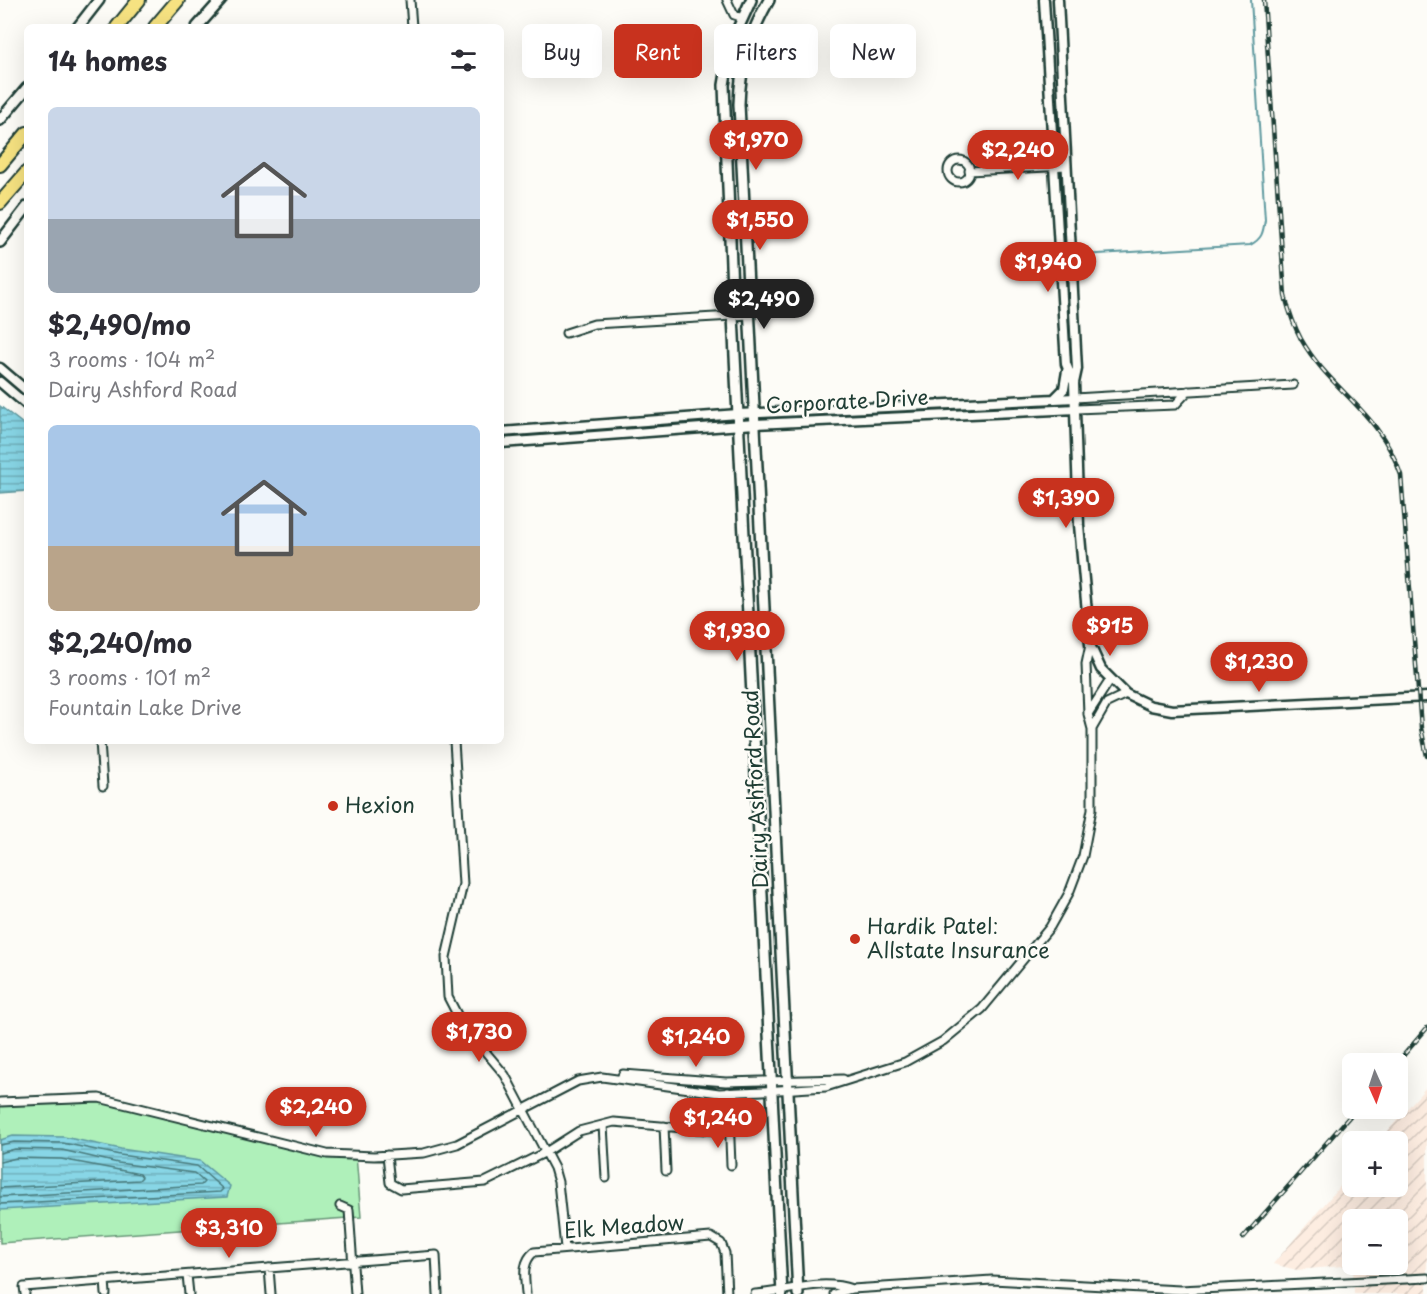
<!DOCTYPE html>
<html lang="en">
<head>
<meta charset="utf-8">
<style>
  body { margin:0; font-family:"Playpen Sans",sans-serif; background:#f2f2f3; color:#2b2b33; height:100vh; display:flex; flex-direction:column; font-size:22px; white-space:nowrap }
  * { box-sizing:border-box; margin:0 }
  p { font-size:20px; color:#7c7c81 }
  .icon { flex:none; width:33px; height:33px; fill:none; stroke:currentColor; stroke-width:2; stroke-linecap:round; stroke-linejoin:round }
  .map { position:relative; flex:1; overflow:hidden }
  .sheet { position:absolute; left:24px; top:24px; width:480px; height:720px; display:flex; flex-direction:column; background:#fff; border-radius:9px; box-shadow:0 6px 24px #0002 }
  .sheet>* { flex:none }
  .banner { position:absolute; left:522px; top:24px; width:570px; height:54px; display:flex; gap:12px }
  .needle { width:39px; rotate:177deg }
  .buttons { position:absolute; left:1342px; top:1053px; display:grid; gap:12px }
  .buttons a { display:grid; place-items:center; width:66px; height:66px; border-radius:9px; background:#fff; box-shadow:0 6px 24px #0002; font-size:30px }
  .price { position:absolute; translate:-50% -51px; padding:0 14px; border-radius:21px; background:#c8321e; color:#fff; font-size:20px; line-height:39px; filter:drop-shadow(0 2px 3px #0008) }
  .price::after { content:''; position:absolute; left:50%; top:36px; width:18px; height:14px; margin-left:-9px; background:inherit; clip-path:polygon(0 0,100% 0,50% 100%) }
  .price.current { background:#222; color:#fff }
  ul { padding:0; list-style:none }
  li { display:grid; align-content:center; gap:12px; height:318px; padding:0 24px }
  li span { display:grid; place-items:center; height:186px; border-radius:9px; color:#555 }
  li>.icon { margin-inline-start:auto }
  span .icon { width:108px; height:108px; fill:#fffc; stroke-width:1 }
  li b { font-size:26px }
  h2 { display:flex; justify-content:space-between; align-items:center; height:72px; padding:0 24px; font-size:26px }
  .pill { padding:0 21px; border-radius:9px; background:#fff; box-shadow:0 6px 24px #0002; font-size:21px; line-height:54px }
  .pill.current { background:#c8321e; color:#fff }
  .map>svg:first-child { display:block }
  .industrial { fill:url(#industrial-furrows); fill-rule:evenodd }
  .park { fill:#aff0ba; stroke:#679677; stroke-width:1.5 }
  .water { fill:url(#water-rules); stroke:#5e999f; stroke-width:1.5 }
  .lines { fill:none; stroke-linecap:round; stroke-linejoin:round }
  .shore { stroke:#497a7b; stroke-width:1.5 }
  .stream { stroke:#5e999f; stroke-width:2 }
  .minor-casing { stroke:#1f3d34; stroke-width:11 }
  .tertiary-casing { stroke:#1f3d34; stroke-width:13 }
  .secondary-casing { stroke:#1f3d34; stroke-width:14 }
  .motorway-casing { stroke:#1f3d34; stroke-width:16 }
  .minor { stroke:#fdfcf7; stroke-width:7 }
  .tertiary { stroke:#fdfcf7; stroke-width:8 }
  .secondary { stroke:#fdfcf7; stroke-width:9 }
  .motorway { stroke:#f6e281; stroke-width:12 }
  .rail-casing { stroke:#1f3d34; stroke-width:4.5 }
  .rail { stroke:#fdfcf7; stroke-width:2; stroke-dasharray:7; stroke-linecap:butt }
  .poi-dot { fill:#c8321e; stroke:#fdfcf7; stroke-width:2 }
  .labels { text-anchor:middle; stroke-width:5; stroke-linejoin:round; paint-order:stroke }
  .street-label { font-size:21px; fill:#1f3d34; stroke:#fdfcf7 }
  .poi-label { font-size:21px; fill:#1f3d34; stroke:#fdfcf7; text-anchor:start }
</style>
</head>
<body>
<div class="map">
<svg width="1427" height="1294" viewBox="0 0 1427 1294">
  <defs>
    <pattern id="industrial-furrows" width="10" height="10" patternUnits="userSpaceOnUse" patternTransform="scale(1.5)"><rect width="10" height="10" fill="#fdede1"/><path d="M-1 1l2-2M0 10L10 0M9 11l2-2" fill="none" stroke="#d8ccc2"/></pattern>
    <pattern id="water-rules" width="6" height="5" patternUnits="userSpaceOnUse" patternTransform="scale(1.5)"><rect width="6" height="5" fill="#88d6e6"/><path d="M0 2.5h6" fill="none" stroke="#6fafbb"/></pattern>
  </defs>
  <rect width="100%" height="100%" fill="#fdfcf7"/>
  <filter id="ink" filterUnits="userSpaceOnUse"><feTurbulence type="fractalNoise" baseFrequency=".0167" numOctaves="2"/><feDisplacementMap in="SourceGraphic" scale="12" xChannelSelector="R" yChannelSelector="G"/><feConvolveMatrix kernelMatrix="1 2 1 2 8 2 1 2 1" color-interpolation-filters="sRGB"/></filter>
  <g filter="url(#ink)">
    <path class="industrial" d="M1427,1086V1294H1354L1353,1265L1297,1270L1273,1264L1353,1171V1186H1398V1142L1379,1141ZM1353,1220H1398V1264H1353Z"/>
    <path class="park" d="M99,1098L340,1154L356,1155L361,1217L0,1243V1101Z"/>
    <path class="water" d="M0,406L27,427V491L0,493Z
      M13,1136L64,1137L121,1149L200,1161L230,1186L227,1197L0,1210V1140Z"/>
    <g class="lines">
      <path class="shore" d="M0,1145L14,1142L63,1143L120,1155L197,1166L223,1189L220,1192L0,1204
        M0,1153L15,1149L62,1150L118,1163L194,1173L204,1182L201,1185L0,1197
        M0,1162L16,1158L61,1159L140,1174L142,1177L139,1180L0,1188"/>
      <path class="stream" d="M1081,255L1250,245C1262,239 1263,233 1265,220L1251,0"/>
      <g class="minor-casing">
        <path id="minor" d="M410,0L412,27
          M727,0L734,15L743,18
          M948 171a11 11 0 1 1 22 0a11 11 0 1 1-22 0Z
          M969,171L1066,166
          M566,333L594,324L750,315
          M1075,398L1293,385
          M1076,409L1175,405L1188,391
          M1088,714L1110,680
          M1092,729L1107,703L1126,694
          M100,741L103,786
          M454,741L463,884L446,957L448,997L462,1024L505,1075L554,1168L558,1182L565,1248
          M621,1078L623,1074L726,1082L843,1079
          M728,1092L731,1165
          M0,1102L99,1098L327,1154L374,1156L424,1153L457,1144L578,1081L602,1077L719,1093L763,1091L826,1087L905,1062L943,1041L982,1009L1050,927L1069,893L1083,856L1092,809V729L1088,714L1086,664L1090,645
          M603,1125L606,1178
          M664,1126L666,1171
          M387,1155L390,1183L401,1189L485,1182L546,1152L579,1131L614,1122L730,1132
          M340,1206L349,1210L355,1294
          M269,1268L271,1294
          M187,1275L189,1294
          M105,1280L106,1294
          M25,1294L24,1287L436,1255L438,1294
          M526,1294C525,1278 521,1263 534,1252L711,1237L721,1243L725,1253L727,1294
          M755,1294C788,1292 820,1278 852,1289
          M834,1294L852,1289L992,1280L1180,1290L1427,1278"/>
      </g>
      <g class="tertiary-casing">
        <path id="tertiary" d="M1044,0L1066,364L1074,383
          M1058,0L1077,369L1074,383L1079,525L1090,645L1101,669L1126,694L1151,706L1172,710L1427,697
          M0,368L27,391
          M0,382L27,405
          M1054,399L1064,389L1067,371
          M501,432L738,414L1075,398
          M501,443L755,424L1076,409"/>
      </g>
      <g class="secondary-casing">
        <path id="secondary" d="M751,0L731,44L724,85L733,316L782,1294
          M769,0C750,33 740,65 739,104L798,1294
          M78,27L99,0
          M197,27L221,0
          M0,120L27,88
          M0,242L27,207"/>
      </g>
      <g class="motorway-casing">
        <path id="motorway" d="M117,27L139,0
          M155,27L178,0
          M0,165L27,133
          M0,203L27,172"/>
      </g>
      <use href="#minor" class="minor"/>
      <use href="#tertiary" class="tertiary"/>
      <use href="#secondary" class="secondary"/>
      <use href="#motorway" class="motorway"/>
      <g class="rail-casing">
        <path id="rail" d="M1264,0L1285,296C1289,311 1294,326 1301,339C1331,392 1379,410 1401,475L1421,728L1427,756
          M1396,1064L1427,1028
          M1243,1238L1357,1108"/>
      </g>
      <use href="#rail" class="rail"/>
    </g>
  </g>
  <g class="poi-dot">
    <circle cx="333" cy="806" r="6"/>
    <circle cx="855" cy="939" r="6"/>
  </g>
  <g class="labels">
    <g class="street-label">
      <text transform="translate(847 402) rotate(-3)" y="7">Corporate Drive</text>
      <text transform="translate(756 789) rotate(-93)" y="7">Dairy Ashford Road</text>
      <text transform="translate(624 1227) rotate(-4)" y="7">Elk Meadow</text>
    </g>
    <g class="poi-label">
      <text x="345" y="813">Hexion</text>
      <text x="867" y="934">Hardik Patel:<tspan x="867" dy="24">Allstate Insurance</tspan></text>
    </g>
  </g>
</svg>
<div class="buttons">
<a><svg class="needle" viewBox="-14 -14 28 28"><path d="M0-13l5 13h-10z" fill="#e53935"/><path d="M0 13l5-13h-10z" fill="#7c7c81"/></svg></a>
<a>+</a>
<a>−</a>
</div>
<b class="price" style="left:756px;top:171px">$1,970</b>
<b class="price" style="left:1018px;top:181px">$2,240</b>
<b class="price" style="left:760px;top:251px">$1,550</b>
<b class="price" style="left:1048px;top:293px">$1,940</b>
<b class="price current" style="left:764px;top:330px">$2,490</b>
<b class="price" style="left:1066px;top:529px">$1,390</b>
<b class="price" style="left:1110px;top:657px">$915</b>
<b class="price" style="left:737px;top:662px">$1,930</b>
<b class="price" style="left:1259px;top:693px">$1,230</b>
<b class="price" style="left:479px;top:1063px">$1,730</b>
<b class="price" style="left:696px;top:1068px">$1,240</b>
<b class="price" style="left:316px;top:1138px">$2,240</b>
<b class="price" style="left:718px;top:1149px">$1,240</b>
<b class="price" style="left:229px;top:1259px">$3,310</b>
<div class="banner">
<a class="pill">Buy</a>
<a class="pill current">Rent</a>
<a class="pill">Filters</a>
<a class="pill">New</a>
</div>
<section class="sheet">
<h2>14 homes<svg class="icon" aria-label="filters" viewBox="0 0 24 24"><path d="M4 7h16M4 17h16"/><circle cx="9" cy="7" r="2"/><circle cx="15" cy="17" r="2"/></svg></h2>
<ul>
<li><span style="background:linear-gradient(#c9d6e8 60%,#9aa5b1 0)"><svg class="icon" aria-label="home" viewBox="0 0 24 24"><path d="M3 11l9-7 9 7M6 9v11h12V9"/></svg></span><div><b>$2,490/mo</b><p>3 rooms · 104 m²</p><p>Dairy Ashford Road</p></div></li>
<li><span style="background:linear-gradient(#a9c7e8 65%,#b9a48a 0)"><svg class="icon" aria-label="home" viewBox="0 0 24 24"><path d="M3 11l9-7 9 7M6 9v11h12V9"/></svg></span><div><b>$2,240/mo</b><p>3 rooms · 101 m²</p><p>Fountain Lake Drive</p></div></li>
</ul>
</section>
</div>
</body>
</html>
